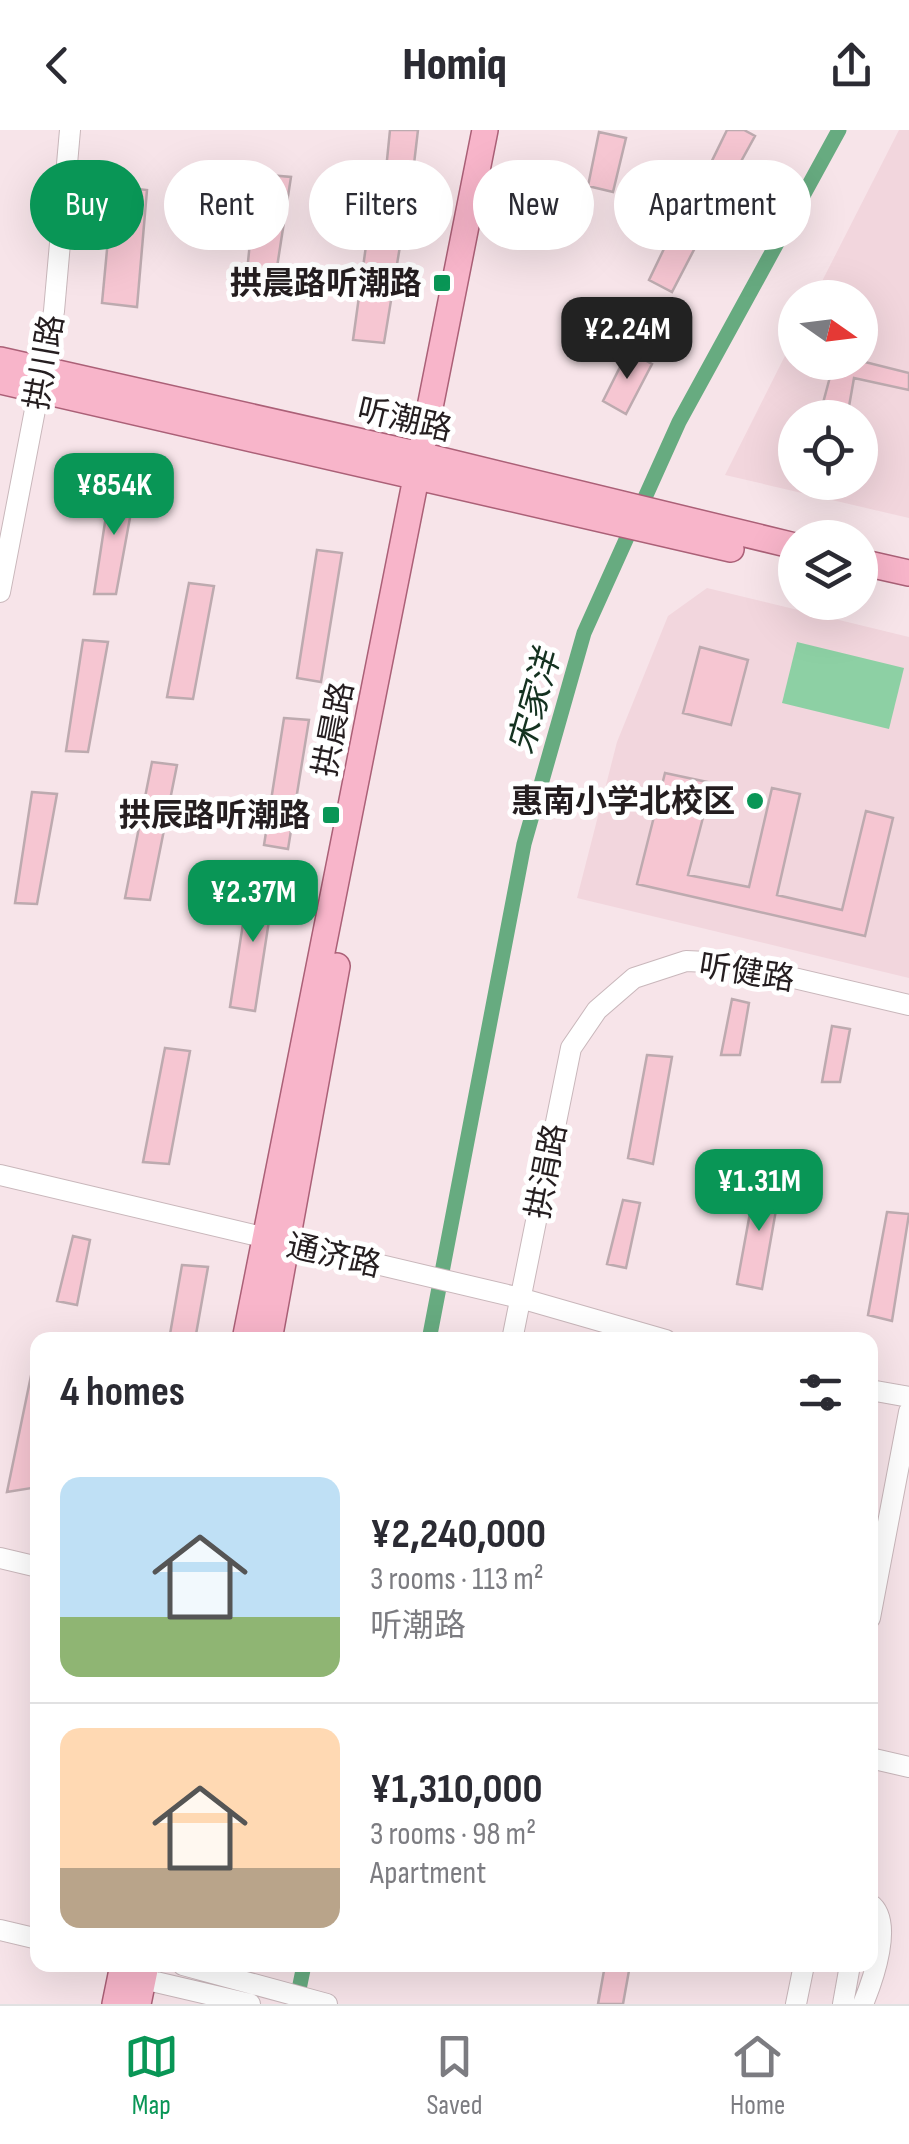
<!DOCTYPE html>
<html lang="en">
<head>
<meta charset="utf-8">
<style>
  body { margin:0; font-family:"Sofia Sans Condensed","Noto Sans SC",sans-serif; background:#f7f7f7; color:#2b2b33; height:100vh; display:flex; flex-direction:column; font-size:38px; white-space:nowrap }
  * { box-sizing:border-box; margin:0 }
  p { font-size:32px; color:#7c7c81 }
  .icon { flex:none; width:55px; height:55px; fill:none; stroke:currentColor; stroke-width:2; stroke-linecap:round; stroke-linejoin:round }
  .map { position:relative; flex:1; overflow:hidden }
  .side { position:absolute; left:30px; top:1202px; width:848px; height:640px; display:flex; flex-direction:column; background:#fff; border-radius:20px; box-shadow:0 10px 40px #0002 }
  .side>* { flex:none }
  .hud { position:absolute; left:30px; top:30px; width:850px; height:90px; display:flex; gap:20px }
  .needle { width:65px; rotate:104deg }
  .buttons { position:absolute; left:778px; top:150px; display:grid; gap:20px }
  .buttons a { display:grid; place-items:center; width:100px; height:100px; border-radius:50%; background:#fff; box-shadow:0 10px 40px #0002; font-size:50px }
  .price { position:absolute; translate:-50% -85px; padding:0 22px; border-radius:20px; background:#099656; color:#fff; font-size:32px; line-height:65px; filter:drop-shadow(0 2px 5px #0008) }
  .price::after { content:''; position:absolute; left:50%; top:60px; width:30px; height:22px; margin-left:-15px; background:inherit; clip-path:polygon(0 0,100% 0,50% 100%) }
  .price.current { background:#222; color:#fff }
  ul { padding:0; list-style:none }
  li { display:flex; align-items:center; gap:30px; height:250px; padding:0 30px }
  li+li { border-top:2px solid #e1e1e2 }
  li span { display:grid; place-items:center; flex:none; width:280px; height:200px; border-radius:20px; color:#555 }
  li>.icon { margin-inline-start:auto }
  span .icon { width:120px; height:120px; fill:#fffc; stroke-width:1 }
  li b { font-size:42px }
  h2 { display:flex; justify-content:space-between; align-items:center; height:120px; padding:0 30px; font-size:42px }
  .tag { padding:0 35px; border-radius:45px; background:#fff; box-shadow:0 10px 40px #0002; font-size:35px; line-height:90px }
  .tag.current { background:#099656; color:#fff }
  header { display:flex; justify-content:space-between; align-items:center; height:130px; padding:0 30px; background:#fff; font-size:45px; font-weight:800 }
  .tabs { display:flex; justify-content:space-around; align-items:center; height:140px; border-top:2px solid #e1e1e2; background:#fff; font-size:28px; color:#7c7c81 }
  .tabs a { display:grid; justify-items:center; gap:5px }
  .tabs .current { color:#099656 }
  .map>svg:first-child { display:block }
  .built { fill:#f2d6dd; fill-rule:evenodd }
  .green { fill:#8dd0a4 }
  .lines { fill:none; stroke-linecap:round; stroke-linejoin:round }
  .canal { stroke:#67ab80; stroke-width:15 }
  .building { fill:#f6c6d2; stroke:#bdaaaf; stroke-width:2.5 }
  .minor-casing { stroke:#c9b7bb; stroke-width:22 }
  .major-casing { stroke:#ab6077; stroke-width:28 }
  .minor { stroke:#fff; stroke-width:20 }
  .major { stroke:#f8b5ca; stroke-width:25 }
  .poi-dot { fill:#099656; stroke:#fff; stroke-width:4 }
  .labels { text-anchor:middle; stroke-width:10; stroke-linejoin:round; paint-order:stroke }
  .poi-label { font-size:32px; font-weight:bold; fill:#251e20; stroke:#fff; text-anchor:end }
  .street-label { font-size:32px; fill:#251e20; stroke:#fff }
  .water-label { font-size:35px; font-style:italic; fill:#143220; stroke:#fff }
</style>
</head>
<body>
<header><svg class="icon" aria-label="back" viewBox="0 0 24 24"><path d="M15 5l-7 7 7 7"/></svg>Homiq<svg class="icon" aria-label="share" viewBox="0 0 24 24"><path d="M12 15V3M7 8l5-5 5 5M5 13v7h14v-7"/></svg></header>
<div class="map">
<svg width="909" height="1874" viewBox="0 0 909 1874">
  <rect width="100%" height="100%" fill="#f7e4e9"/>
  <path class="built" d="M899,0H909V388L725,345L795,206V232H860V168L814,167ZM795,288H860V352H795Z
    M707,458L909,507V848L577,768L617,612L668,486Z"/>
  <path class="green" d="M797,512L904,538L889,599L782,573Z"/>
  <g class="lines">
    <path class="canal" d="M429,1210L524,714L584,503L679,292L839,0
      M296,1874L304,1835"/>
  </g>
  <path class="building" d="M390,0H418L412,51L385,50Z
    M727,0H744L755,6L728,55L706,43Z
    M599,2L626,8L613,62L588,56Z
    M257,44L291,47L273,163L245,161Z
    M113,56L147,60L137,177L102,173Z
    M369,94L403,98L384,213L353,210Z
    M673,100L698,112L672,162L649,150Z
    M628,221L652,234L626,284L603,271Z
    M834,232H865L909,243V260L854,248L847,288H819Z
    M111,353L136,355L116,464H94Z
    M317,420L342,423L321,552L297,548Z
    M189,453L214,456L193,569L167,567Z
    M83,510L108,512L88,622L66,621Z
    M700,517L748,530L731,595L683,583Z
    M284,588L309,590L288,719L264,715Z
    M152,632L177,635L150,770L125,768Z
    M665,643L712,653L688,745L749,757L772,658L800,664L777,765L842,780L866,681L893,688L865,806L637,754Z
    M32,662L57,664L37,774L15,773Z
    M250,749L275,752L255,881L230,877Z
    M732,869L749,873L740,925H721Z
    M832,896L850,899L840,952H822Z
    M165,918L190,921L169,1034L143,1032Z
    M647,925L672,927L653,1034L628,1028Z
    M756,1050L781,1052L762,1159L737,1154Z
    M623,1070L640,1073L626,1138L607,1134Z
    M887,1082L909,1084L892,1191L868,1185Z
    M73,1106L90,1110L77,1175L57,1171Z
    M182,1135L208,1137L195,1210H169Z
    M32,1241L38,1242V1331L32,1358L7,1362Z
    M605,1835H630L623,1874H598Z"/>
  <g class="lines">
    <g class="minor-casing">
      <path id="minor" d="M0,462L54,181L70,0
        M0,1045L520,1168L666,1210
        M512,1210L571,918L597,880L634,848L686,831L730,833L909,875
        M870,1260L909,1267
        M0,1428L38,1437
        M870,1488L909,1282
        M870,1628L909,1637
        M0,1800L38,1809
        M183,1835L327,1874
        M133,1840L143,1849L250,1874
        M796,1874L804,1835
        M843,1874L850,1835
        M863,1874C873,1850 894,1791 870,1774"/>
    </g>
    <g class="major-casing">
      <path id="major" d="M0,230L420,325L795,416
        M0,251L731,419
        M860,432L909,443
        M245,1210L485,0
        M269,1210L337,836
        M115,1874L123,1835
        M138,1874L146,1835"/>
    </g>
    <use href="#minor" class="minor"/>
    <use href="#major" class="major"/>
  </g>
  <g class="poi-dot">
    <rect x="432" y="143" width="20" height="20" rx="5"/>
    <circle cx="755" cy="671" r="10"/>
    <rect x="321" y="675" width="20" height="20" rx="5"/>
  </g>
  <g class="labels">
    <g class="poi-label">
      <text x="422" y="164">拱晨路听潮路</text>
      <text x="735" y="682">惠南小学北校区</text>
      <text x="311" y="696">拱辰路听潮路</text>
    </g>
    <g class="street-label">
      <text transform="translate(44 232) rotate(-80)" y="11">拱川路</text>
      <text transform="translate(405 289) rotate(13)" y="11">听潮路</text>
      <text transform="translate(333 599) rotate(-79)" y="11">拱晨路</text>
      <text transform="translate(747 842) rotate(9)" y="11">听健路</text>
      <text transform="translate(546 1041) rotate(-79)" y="11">拱涓路</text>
      <text transform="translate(334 1125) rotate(13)" y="11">通济路</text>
    </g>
    <g class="water-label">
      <text transform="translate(534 572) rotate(-74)" y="12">宋家洋</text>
    </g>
  </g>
</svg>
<div class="buttons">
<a><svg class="needle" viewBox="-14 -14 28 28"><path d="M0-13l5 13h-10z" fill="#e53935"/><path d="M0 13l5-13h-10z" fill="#7c7c81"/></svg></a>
<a><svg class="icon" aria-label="locate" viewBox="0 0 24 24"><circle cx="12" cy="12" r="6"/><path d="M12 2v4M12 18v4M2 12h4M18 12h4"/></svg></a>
<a><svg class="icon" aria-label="layers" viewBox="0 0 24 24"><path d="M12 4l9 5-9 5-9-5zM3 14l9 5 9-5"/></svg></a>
</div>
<b class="price current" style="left:627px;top:252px">¥2.24M</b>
<b class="price" style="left:114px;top:408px">¥854K</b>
<b class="price" style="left:253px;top:815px">¥2.37M</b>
<b class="price" style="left:759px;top:1104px">¥1.31M</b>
<div class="hud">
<a class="tag current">Buy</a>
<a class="tag">Rent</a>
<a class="tag">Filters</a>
<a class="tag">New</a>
<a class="tag">Apartment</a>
</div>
<section class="side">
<h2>4 homes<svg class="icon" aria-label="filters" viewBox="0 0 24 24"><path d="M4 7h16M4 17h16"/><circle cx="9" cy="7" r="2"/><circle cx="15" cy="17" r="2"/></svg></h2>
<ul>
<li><span style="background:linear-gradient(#bfe0f5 70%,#8fb573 0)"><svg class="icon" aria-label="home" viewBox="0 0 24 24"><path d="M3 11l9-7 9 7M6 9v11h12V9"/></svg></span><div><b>¥2,240,000</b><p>3 rooms · 113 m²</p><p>听潮路</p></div></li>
<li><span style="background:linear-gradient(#ffd9b3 70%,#b9a48a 0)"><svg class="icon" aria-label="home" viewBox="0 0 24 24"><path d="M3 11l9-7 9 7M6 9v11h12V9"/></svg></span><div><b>¥1,310,000</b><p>3 rooms · 98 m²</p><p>Apartment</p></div></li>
</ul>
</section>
</div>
<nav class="tabs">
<a class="current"><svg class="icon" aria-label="map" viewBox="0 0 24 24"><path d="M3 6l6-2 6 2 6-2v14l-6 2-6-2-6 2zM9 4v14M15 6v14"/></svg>Map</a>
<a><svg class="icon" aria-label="saved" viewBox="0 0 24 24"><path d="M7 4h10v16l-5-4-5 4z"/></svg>Saved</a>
<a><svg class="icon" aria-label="home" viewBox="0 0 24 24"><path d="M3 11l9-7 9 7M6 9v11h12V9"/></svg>Home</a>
</nav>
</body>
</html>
